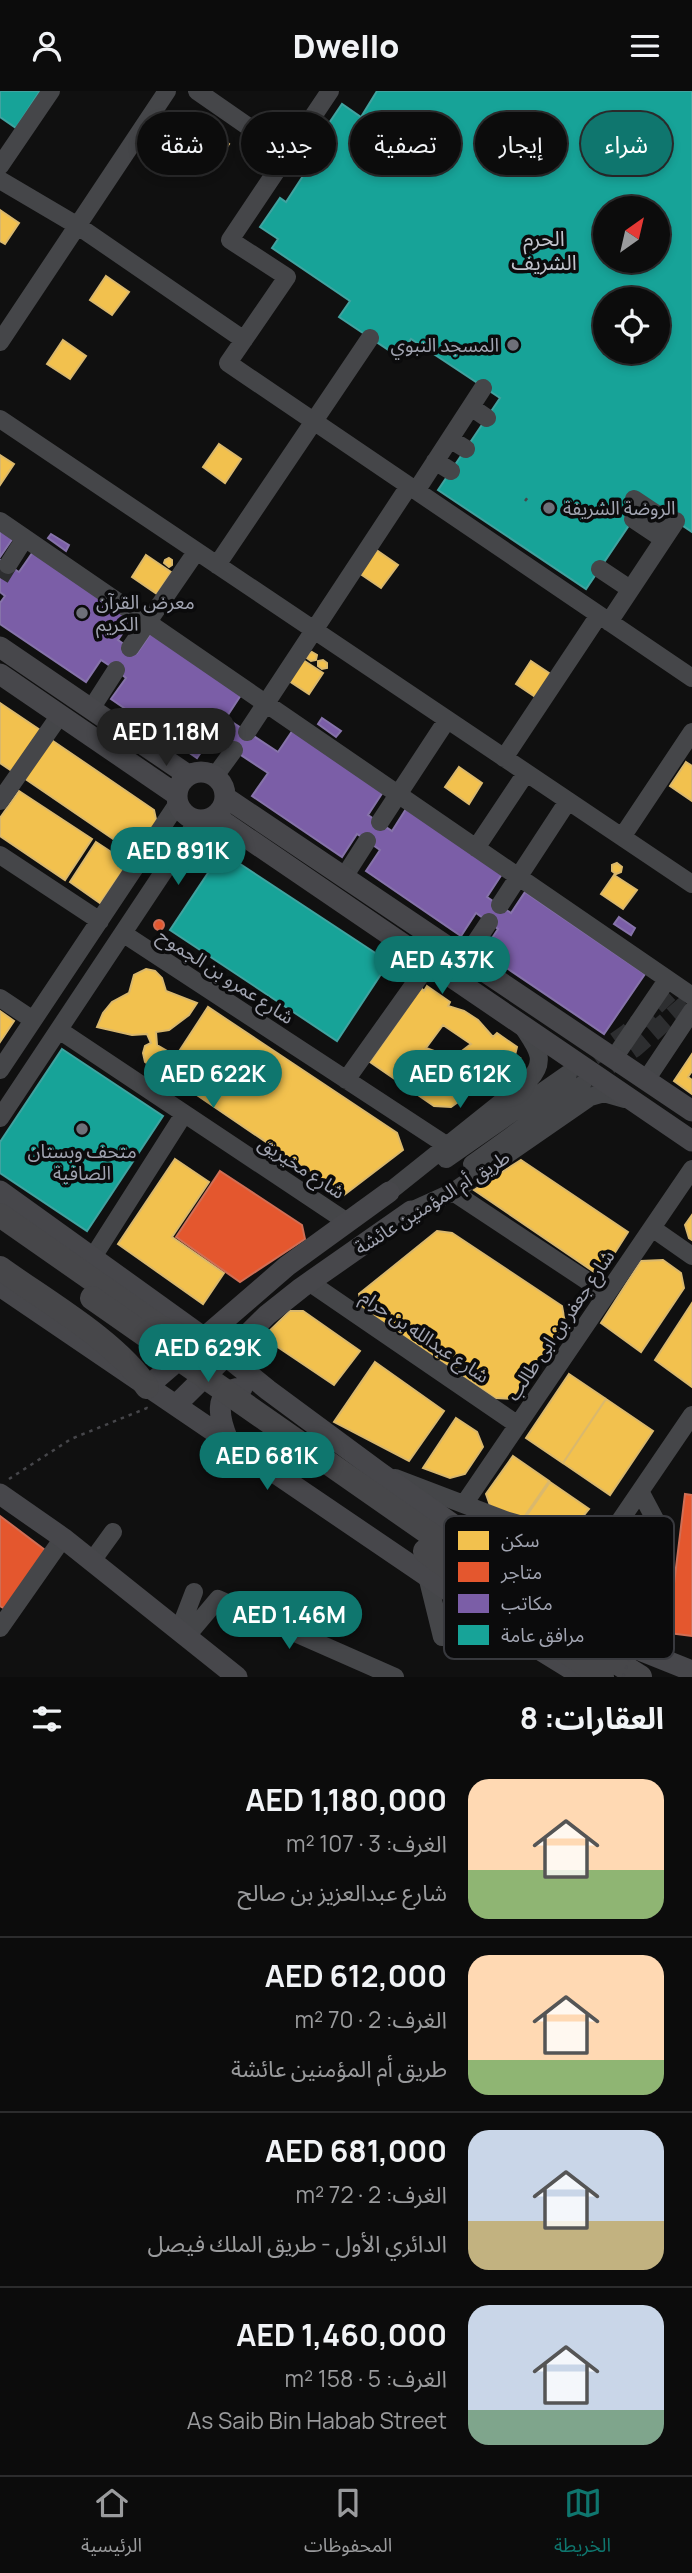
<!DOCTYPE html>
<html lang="ar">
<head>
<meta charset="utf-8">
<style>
  body { margin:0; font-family:Manrope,"Noto Sans Arabic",sans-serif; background:#1a1a1a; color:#f1f3f6; direction:rtl; height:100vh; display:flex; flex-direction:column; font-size:26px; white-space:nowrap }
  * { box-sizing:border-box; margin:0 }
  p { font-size:23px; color:#9a9b9d }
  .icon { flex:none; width:38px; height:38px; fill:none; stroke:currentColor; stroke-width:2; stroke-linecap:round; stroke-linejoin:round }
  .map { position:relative; height:1586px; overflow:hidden; direction:ltr }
  .sheet { display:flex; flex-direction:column; background:#0c0c0c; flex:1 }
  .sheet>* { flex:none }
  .banner { position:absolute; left:21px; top:21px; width:651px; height:63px; direction:rtl; display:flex; gap:14px }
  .needle { width:46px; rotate:34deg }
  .controls { position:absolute; left:593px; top:105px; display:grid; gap:14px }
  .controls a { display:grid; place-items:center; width:77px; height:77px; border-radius:50%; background:#0c0c0c; box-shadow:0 4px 10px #0003,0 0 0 2px #2c2c2d; font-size:35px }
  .price { position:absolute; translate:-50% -60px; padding:0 16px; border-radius:24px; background:#0f766e; color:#fff; font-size:23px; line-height:46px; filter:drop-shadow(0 2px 4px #0008) }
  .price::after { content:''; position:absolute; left:50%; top:42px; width:21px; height:16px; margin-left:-10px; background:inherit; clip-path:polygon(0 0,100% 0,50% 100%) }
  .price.current { background:#222; color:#fff }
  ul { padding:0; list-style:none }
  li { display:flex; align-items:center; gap:21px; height:175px; padding:0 28px }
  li+li { border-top:2px solid #2c2c2d }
  li span { display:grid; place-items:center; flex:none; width:196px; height:140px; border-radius:21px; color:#555 }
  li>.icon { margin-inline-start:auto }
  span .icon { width:84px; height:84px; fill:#fffc; stroke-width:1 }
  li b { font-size:30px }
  h2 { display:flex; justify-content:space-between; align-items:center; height:84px; padding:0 28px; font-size:30px }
  .pill { padding:0 24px; border-radius:32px; background:#0c0c0c; box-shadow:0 4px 10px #0003,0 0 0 2px #2c2c2d; font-size:24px; line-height:63px }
  .pill.current { background:#0f766e; color:#fff }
  header { display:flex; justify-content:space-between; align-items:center; height:91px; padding:0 28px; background:#0c0c0c; font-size:32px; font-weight:800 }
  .dock { display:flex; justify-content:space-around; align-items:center; height:98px; border-top:2px solid #2c2c2d; background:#0c0c0c; font-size:19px; color:#9a9b9d }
  .dock a { display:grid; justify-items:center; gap:4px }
  .dock .current { color:#0f766e }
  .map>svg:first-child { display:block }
  .homes { fill:#f2c14e; stroke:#dab86c; stroke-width:2; fill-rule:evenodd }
  .shops { fill:#e4572e; stroke:#d06e55; stroke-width:2 }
  .offices { fill:#7b5ea7; stroke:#8673aa; stroke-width:2 }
  .public { fill:#17a398; stroke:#40a3a0; stroke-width:2; fill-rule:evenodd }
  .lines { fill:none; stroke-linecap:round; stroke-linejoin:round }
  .minor-tunnel { stroke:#2d2e30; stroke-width:18; stroke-dasharray:18 9; stroke-linecap:butt }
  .path { stroke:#46464a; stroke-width:2.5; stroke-dasharray:3.5 5; stroke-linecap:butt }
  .minor { stroke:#454649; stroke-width:18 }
  .major { stroke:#47474b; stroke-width:21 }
  .highway { stroke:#47474a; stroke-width:24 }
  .path-bridge { stroke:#46464a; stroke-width:2.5; stroke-dasharray:3.5 5; stroke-linecap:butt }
  .highway-bridge { stroke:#47474a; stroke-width:24 }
  .poi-dot { fill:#6e7079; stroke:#0b0b0c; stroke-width:2.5 }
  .labels { text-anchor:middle; stroke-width:7; stroke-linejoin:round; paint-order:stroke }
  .poi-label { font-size:19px; fill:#a1a4b1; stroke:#0b0b0c; text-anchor:start }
  .street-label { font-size:19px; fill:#a1a4b1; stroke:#0b0b0c }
  .neighbourhood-label { font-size:21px; fill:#c2c4cd; stroke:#0b0b0c }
  .key { fill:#0b0b0c; stroke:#38393e; stroke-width:2 }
  .key-label { font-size:19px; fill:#a1a4b1 }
</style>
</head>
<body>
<header><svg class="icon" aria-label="menu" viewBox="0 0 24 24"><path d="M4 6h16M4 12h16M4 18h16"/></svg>Dwello<svg class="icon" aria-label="person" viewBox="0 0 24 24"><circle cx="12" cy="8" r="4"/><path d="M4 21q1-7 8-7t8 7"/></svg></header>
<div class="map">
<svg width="692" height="1586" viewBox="0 0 692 1586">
  <rect width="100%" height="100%" fill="#101010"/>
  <path class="homes" d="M209,39L229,53L216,72L196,58Z
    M0,119L19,132L5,153L0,150Z
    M288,127L299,135L292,145L281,138Z
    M295,150L329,173L321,185L287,162Z
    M106,185L129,201L112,224L90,209Z
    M63,249L86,265L70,288L47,273Z
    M219,353L241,368L225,392L203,376Z
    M0,364L14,373L0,394Z
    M462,389L469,394L464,401L457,396Z
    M584,413L618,436L595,470L561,447Z
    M574 442a15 15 0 1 1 30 0a15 15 0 1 1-30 0Z
    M534 436a9 9 0 1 1 18 0a9 9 0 1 1-18 0Z
    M375,458L398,474L381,497L359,482Z
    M146,464L171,481L157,503L132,486Z
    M169,467L172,469V474L169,476L164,472L165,469Z
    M588,471L595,476L590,483L583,478Z
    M312,561L317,564L316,569L311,570L307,567L308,563Z
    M300,567L323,582L309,603L286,588Z
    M323,569L327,572V577L322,578L318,575V570Z
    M531,570L552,584L537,607L516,593Z
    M0,612L43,641L15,682L0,672Z
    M50,648L154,719L157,733L135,763L24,687Z
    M686,671L692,675V710L670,695Z
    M459,676L482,692L469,713L445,696Z
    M19,700L92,748L65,789L0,745V727Z
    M96,751L128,772L100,812L70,791Z
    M617,772L622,776L621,781L616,783L612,780V774Z
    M614,784L637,799L623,818L601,803Z
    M146,878L155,880L162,887L166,900L197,912L189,924L169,939L156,941L157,954L176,965L208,916L397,1042L403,1059L344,1104L166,983L171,973L168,969L159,976L151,975L145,971L143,962L145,955L151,952L147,943L132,944L97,936L103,922L112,911L129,902L134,884Z
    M427,895L450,911L448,915L464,920L478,929L493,946L497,942L517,956L515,964L520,967L451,1016L434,1015L370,971L421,897L424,900ZM443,934L471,953L446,972L440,962L426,957Z
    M0,920L14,930L0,951Z
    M692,963V980L688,986L692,989V1003L674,990Z
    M175,1068L209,1091L172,1146L224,1182L203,1213L118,1153Z
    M521,1069L628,1141L600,1185L474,1099Z
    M692,1124V1149L689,1147L685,1134Z
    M437,1140L452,1142L562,1215L565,1231L513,1308L495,1307L362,1217L359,1203Z
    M663,1169L681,1182L684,1197L641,1261L601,1232L641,1170Z
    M692,1212V1296L655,1269Z
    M290,1220H303L360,1260L334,1294L263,1246Z
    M375,1271L444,1320L409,1370L334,1331Z
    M569,1283L606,1308L563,1372L526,1347Z
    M606,1308L653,1340L610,1404L563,1372Z
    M456,1327L477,1341L483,1356L465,1383L450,1387L423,1377Z
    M513,1365L549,1390L522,1429L492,1420L486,1403Z
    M550,1391L589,1418L576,1434L569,1437H552L523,1430Z"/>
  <path class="shops" d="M154 834a5 5 0 1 1 10 0a5 5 0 1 1-10 0Z
    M220,1080L302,1134L305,1148L240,1191L176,1146Z
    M685,1403L692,1404V1545L668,1542Z
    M0,1425L45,1459L5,1518L0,1515Z"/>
  <path class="offices" d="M0,438L13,447L0,466Z
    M51,443L69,454L66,460L48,447Z
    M33,461L132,528L118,549L137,562L151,542L241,604L226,627L278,661L293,639L383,701L368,724L392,740L406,718L502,783L487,806L511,822L525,801L645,883L604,943L483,861L498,838L476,822L461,845L366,780L380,759L357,743L342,766L252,705L268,682L212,645L197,667L111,608L126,587L116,579L101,569L86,591L0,533V512L5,505L0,501V469L19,481Z
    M322,627L341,640L336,646L318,633Z
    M619,826L635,837L631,844L614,833Z"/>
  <path class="public" d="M0,0H40L16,37L0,26Z
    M377,0H692V441L637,404L640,418L586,498L438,399L500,307L411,248L399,266L339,226L350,210L272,157L278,148L260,136L280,107L286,111L327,48L321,44L342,13L361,26ZM606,117H658V170H606ZM606,208H658V261H606Z
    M222,761L389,871L337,950L170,839Z
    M62,958L163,1025L87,1140L0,1082V1051Z"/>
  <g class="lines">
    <path class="minor-tunnel" d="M0,487L8,474
      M571,981L627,942L674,898
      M587,990L635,957L688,911"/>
    <path class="path" d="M525,410L528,406
      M9,1388L71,1348L147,1317L152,1319
      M639,1515V1540"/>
    <path class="minor" d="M197,0L308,77
      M330,0L230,149L287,186L228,272L692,587
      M0,75L51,0
      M0,89L78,135L244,249
      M0,251L167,0
      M471,316L487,327
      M0,328L692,793
      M450,348L466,358
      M435,370L451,380
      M416,400L483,297
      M634,408L673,434
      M633,428L663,448
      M0,430L692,905
      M8,474L25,447
      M217,474L370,247
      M600,478L630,498
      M609,531L676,430
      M130,557L196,461
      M91,618L116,579
      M247,641L409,395
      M504,667L599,524
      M215,685L234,659
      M0,710L60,624
      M380,731L447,629
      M622,746L692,641
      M476,757L526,682
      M0,764L100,830
      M344,786L367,750
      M500,814L568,710
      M124,843L446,1054
      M465,867L489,831
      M0,907L33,929
      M59,939L347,1131
      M614,967L667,889
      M0,979L178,712
      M346,989L430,871
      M646,989L692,920
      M0,1027L198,729
      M446,1068L568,983
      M472,1073L582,994
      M389,1101L529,989C548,969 536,956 523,936
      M453,1101L607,1203
      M411,1120L453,1101L590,1006L604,1002L625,1008
      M652,1137L692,1165
      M93,1166L184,1023
      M309,1191L518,1334
      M395,1387L505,1429L561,1445L583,1449L611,1443L692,1324
      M464,1413L692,1078
      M528,1435L530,1488
      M92,1470L113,1441
      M427,1485L442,1546
      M451,1501L468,1560
      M639,1501L658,1434L641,1402
      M0,1537L63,1447
      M179,1540L194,1501
      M186,1546L218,1508L395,1586"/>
    <path class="major" d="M0,556L188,684
      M0,583L177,704
      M177 705a24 24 0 1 1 48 0a24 24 0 1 1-48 0Z
      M225,706L692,1020
      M215,725L692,1050
      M0,1100L203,1246L268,1299L379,1381L530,1488L548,1502L572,1540
      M0,1195L493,1530L584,1586
      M147,1296L287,1175L389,1101
      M176,1314L267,1224L301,1197L411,1120
      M228,1349C220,1330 211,1298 242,1297
      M0,1403L63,1447L237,1586
      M558,1510L607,1546L692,1580"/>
    <path class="highway" d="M0,1124L160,1236L182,1245L203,1246
      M0,1177C47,1211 115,1249 147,1296
      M473,1473L575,1545L640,1586
      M462,1487L602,1586"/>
    <path class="path-bridge" d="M623,1586L639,1542"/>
    <path class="highway-bridge" d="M92,1207L473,1473
      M425,1460L462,1487"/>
  </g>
  <g class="poi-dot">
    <circle cx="513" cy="254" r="7"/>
    <circle cx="549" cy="417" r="7"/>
    <circle cx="82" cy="522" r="7"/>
    <circle cx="82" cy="1038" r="7"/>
  </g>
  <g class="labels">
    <g class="poi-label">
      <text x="499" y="261" text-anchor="end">المسجد النبوي</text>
      <text x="563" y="424">الروضة الشريفة</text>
      <text x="96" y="518">معرض القرآن<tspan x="96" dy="22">الكريم</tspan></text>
      <text x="82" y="1067" text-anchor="middle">متحف وبستان<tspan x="82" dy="22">الصافية</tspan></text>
    </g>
    <g class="street-label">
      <text transform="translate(226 885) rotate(33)" y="7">شارع عمرو بن الجموح</text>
      <text transform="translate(302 1076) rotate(33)" y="7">شارع مخيريق</text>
      <text transform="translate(432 1111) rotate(-32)" y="7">طريق أم المؤمنين عائشة</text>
      <text transform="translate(560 1234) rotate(-56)" y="7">شارع جعفر بن ابى طالب</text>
      <text transform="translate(425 1245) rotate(34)" y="7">شارع عبدالله بن حرام</text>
    </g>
    <g class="neighbourhood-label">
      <text x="544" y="155">الحرم<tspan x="544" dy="24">الشريف</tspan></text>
    </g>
  </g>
  <rect x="444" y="1425" width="230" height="143" rx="10" class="key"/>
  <rect x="458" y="1440" width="31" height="19" fill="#f2c14e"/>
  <rect x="458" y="1471" width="31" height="20" fill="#e4572e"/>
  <rect x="458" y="1503" width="31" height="19" fill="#7b5ea7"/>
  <rect x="458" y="1534" width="31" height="20" fill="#17a398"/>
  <g class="key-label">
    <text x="501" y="1456">سكن</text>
    <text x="501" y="1488">متاجر</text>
    <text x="501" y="1519">مكاتب</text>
    <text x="501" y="1551">مرافق عامة</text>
  </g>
</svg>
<div class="controls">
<a><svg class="needle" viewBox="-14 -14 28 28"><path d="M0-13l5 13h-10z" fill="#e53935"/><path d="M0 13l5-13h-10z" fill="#9a9b9d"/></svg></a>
<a><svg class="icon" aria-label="locate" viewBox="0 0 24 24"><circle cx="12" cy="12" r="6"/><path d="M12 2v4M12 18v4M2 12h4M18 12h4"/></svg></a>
</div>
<b class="price current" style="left:166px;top:677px">AED 1.18M</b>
<b class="price" style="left:178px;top:796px">AED 891K</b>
<b class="price" style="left:442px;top:905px">AED 437K</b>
<b class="price" style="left:213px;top:1019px">AED 622K</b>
<b class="price" style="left:460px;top:1019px">AED 612K</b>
<b class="price" style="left:208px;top:1293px">AED 629K</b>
<b class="price" style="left:267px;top:1401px">AED 681K</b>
<b class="price" style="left:289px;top:1560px">AED 1.46M</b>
<div class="banner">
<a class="pill current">شراء</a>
<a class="pill">إيجار</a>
<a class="pill">تصفية</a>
<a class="pill">جديد</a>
<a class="pill">شقة</a>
</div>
</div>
<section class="sheet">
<h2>العقارات: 8<svg class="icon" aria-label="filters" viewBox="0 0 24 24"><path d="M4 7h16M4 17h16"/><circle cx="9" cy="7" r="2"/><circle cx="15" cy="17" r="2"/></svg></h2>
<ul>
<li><span style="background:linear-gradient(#ffd9b3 65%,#8fb573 0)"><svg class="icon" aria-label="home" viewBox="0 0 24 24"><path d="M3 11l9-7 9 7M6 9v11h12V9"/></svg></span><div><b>AED 1,180,000</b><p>الغرف: 3 · 107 m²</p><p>شارع عبدالعزيز بن صالح</p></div></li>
<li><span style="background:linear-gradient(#ffd9b3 75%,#8fb573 0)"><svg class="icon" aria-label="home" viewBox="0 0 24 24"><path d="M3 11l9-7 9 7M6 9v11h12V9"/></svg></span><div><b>AED 612,000</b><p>الغرف: 2 · 70 m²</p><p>طريق أم المؤمنين عائشة</p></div></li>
<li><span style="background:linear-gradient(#c9d6e8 65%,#c2b280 0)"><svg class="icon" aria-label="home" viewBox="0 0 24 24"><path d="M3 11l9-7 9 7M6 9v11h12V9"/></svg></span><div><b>AED 681,000</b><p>الغرف: 2 · 72 m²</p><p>الدائري الأول - طريق الملك فيصل</p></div></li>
<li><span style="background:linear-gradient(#c9d6e8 75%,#7fa58c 0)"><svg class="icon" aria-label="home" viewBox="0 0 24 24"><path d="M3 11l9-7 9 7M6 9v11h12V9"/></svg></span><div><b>AED 1,460,000</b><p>الغرف: 5 · 158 m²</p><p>As Saib Bin Habab Street</p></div></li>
</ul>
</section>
<nav class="dock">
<a class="current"><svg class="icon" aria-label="map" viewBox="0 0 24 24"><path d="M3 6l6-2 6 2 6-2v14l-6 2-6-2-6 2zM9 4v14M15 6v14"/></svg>الخريطة</a>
<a><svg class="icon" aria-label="saved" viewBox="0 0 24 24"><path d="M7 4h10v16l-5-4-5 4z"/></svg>المحفوظات</a>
<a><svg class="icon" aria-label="home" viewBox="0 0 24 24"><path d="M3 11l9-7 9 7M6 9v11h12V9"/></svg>الرئيسية</a>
</nav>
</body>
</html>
